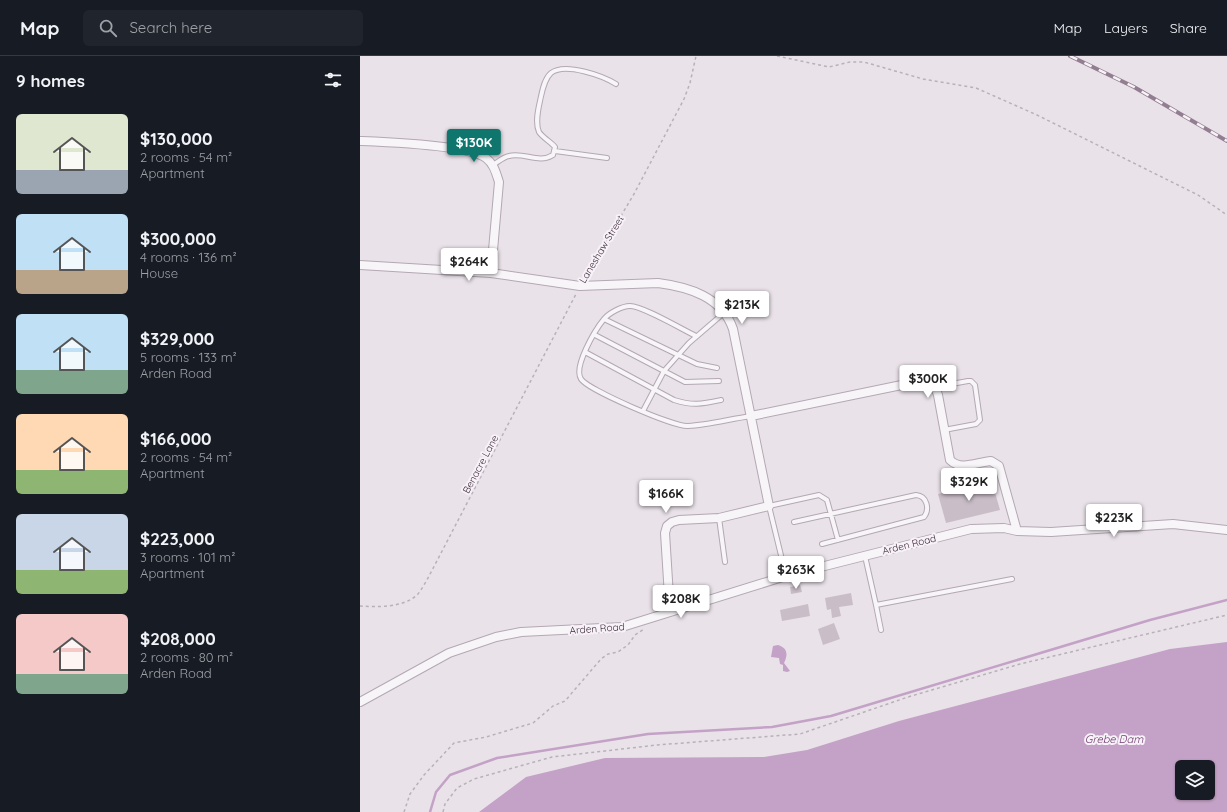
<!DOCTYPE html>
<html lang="en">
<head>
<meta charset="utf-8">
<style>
  body { margin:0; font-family:Quicksand,sans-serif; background:#20242c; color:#f1f3f6; height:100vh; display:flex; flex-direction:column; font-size:15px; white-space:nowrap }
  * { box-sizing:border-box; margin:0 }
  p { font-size:13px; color:#9ea1a6 }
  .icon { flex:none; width:22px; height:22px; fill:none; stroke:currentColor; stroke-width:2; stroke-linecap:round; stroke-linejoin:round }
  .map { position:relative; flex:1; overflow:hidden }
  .side { display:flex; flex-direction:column; background:#171b24; width:360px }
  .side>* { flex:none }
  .controls { position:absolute; left:815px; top:704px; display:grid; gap:8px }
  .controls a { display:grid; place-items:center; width:40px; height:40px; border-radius:6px; background:#171b24; box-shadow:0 1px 3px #0004; font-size:20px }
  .price { position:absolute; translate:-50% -34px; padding:0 9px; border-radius:4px; background:#fff; color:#222; font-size:13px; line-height:26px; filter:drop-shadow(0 1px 2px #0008) }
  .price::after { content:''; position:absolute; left:50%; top:24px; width:12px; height:9px; margin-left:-6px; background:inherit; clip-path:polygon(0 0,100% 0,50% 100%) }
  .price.selected { background:#0f766e; color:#fff }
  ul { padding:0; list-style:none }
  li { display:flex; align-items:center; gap:12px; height:100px; padding:0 16px }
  li span { display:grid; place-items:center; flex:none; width:112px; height:80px; border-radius:6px; color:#555 }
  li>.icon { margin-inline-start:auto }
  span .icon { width:48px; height:48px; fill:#fffc; stroke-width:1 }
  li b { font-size:17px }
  h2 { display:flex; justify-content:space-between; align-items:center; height:48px; padding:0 16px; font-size:17px }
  header { display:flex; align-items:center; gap:24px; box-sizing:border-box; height:56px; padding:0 20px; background:#171b24; border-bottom:1px solid #363941 }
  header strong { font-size:19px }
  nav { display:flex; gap:22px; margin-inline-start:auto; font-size:14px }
  .search { width:280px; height:36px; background:#20242c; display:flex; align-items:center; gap:10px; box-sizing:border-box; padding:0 14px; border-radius:6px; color:#9ea1a6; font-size:15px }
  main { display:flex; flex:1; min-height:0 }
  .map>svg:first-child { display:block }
  .water { fill:#c4a1c6; fill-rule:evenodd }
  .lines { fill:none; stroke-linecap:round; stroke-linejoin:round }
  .stream { stroke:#c4a1c6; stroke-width:2.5 }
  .building { fill:#c9bdc8 }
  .lane-casing { stroke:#b3a8b3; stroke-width:6 }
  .street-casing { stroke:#b3a8b3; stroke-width:10 }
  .path { stroke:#b9b1b9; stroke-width:1.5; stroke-dasharray:3 3; stroke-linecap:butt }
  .lane { stroke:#f8f5f8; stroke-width:4 }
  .street { stroke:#f8f5f8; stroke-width:8 }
  .rail-casing { stroke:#927d91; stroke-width:4 }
  .rail { stroke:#f7f2f7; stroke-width:2.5; stroke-dasharray:8; stroke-linecap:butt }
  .labels { text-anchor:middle; stroke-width:4; stroke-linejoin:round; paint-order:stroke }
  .street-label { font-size:10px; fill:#402c3f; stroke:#f7f2f7 }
  .water-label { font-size:11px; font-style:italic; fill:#6f3971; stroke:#f7f2f7 }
</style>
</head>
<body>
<header>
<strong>Map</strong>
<div class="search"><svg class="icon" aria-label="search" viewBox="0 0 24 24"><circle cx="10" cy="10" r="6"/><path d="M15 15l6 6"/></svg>Search here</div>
<nav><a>Map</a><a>Layers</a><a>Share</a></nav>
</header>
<main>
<section class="side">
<h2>9 homes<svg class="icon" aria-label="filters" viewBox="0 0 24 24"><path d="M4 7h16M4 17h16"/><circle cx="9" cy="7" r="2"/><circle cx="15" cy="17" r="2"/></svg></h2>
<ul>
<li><span style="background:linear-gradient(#dfe7d0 70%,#9aa5b1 0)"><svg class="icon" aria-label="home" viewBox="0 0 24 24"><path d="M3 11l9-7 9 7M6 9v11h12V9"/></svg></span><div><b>$130,000</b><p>2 rooms · 54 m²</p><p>Apartment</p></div></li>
<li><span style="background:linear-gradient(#bfe0f5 70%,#b9a48a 0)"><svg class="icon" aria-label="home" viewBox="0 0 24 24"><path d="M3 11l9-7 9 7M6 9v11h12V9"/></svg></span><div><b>$300,000</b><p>4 rooms · 136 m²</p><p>House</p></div></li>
<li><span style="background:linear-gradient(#bfe0f5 70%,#7fa58c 0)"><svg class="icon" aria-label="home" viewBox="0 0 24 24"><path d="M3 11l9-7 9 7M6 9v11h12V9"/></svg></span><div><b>$329,000</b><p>5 rooms · 133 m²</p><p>Arden Road</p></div></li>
<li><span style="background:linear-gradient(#ffd9b3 70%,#8fb573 0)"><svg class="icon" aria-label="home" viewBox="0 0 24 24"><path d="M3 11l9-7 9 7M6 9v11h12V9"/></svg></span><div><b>$166,000</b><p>2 rooms · 54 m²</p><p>Apartment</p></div></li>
<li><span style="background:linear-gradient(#c9d6e8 70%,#8fb573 0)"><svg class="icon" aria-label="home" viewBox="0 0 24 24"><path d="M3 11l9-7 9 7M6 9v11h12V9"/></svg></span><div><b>$223,000</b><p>3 rooms · 101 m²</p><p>Apartment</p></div></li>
<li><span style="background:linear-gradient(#f6c9c9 75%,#7fa58c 0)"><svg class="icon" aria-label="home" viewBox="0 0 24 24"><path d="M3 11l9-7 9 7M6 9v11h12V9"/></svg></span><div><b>$208,000</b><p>2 rooms · 80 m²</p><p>Arden Road</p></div></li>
</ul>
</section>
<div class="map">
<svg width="867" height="756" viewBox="0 0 867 756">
  <rect width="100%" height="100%" fill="#e9e2e9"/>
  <path class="water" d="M867,586V756H119L166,721L245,702L404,701L447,694L539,665L810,593ZM822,711H848V737H822Z
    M418,589C428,592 428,599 424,607L430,615L427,616L423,615V609L420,608L419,602L411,601L413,590Z"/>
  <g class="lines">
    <path class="stream" d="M70,756L76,736L90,719L137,702L288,678L412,671L471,660L790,564L867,544"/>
  </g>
  <path class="building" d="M632,426L640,454L586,467L578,438Z
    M440,529L442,536L431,538L430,531Z
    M491,537L493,549L479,551L481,560L472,562L471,553L467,554L465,542Z
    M448,548L450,560L422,565L420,554Z
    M474,567L480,583L463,589L458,573Z"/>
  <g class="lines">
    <g class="lane-casing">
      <path id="lane" d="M195,95L247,102
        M133,109C138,106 143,101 149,100C164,96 179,108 193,99L195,91C191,86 183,82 179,76C175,67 178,54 180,45C182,36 184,23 191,17C205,6 243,20 256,28
        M244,263L337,308L357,312
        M235,279L325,326L359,325
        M336,280C323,274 283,250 270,250C262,250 249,257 244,263C235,274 213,311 221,323C228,334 314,371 328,370C348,369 370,363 391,360
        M225,296L314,344C333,350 342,348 361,344
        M575,331L608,325H611L615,329L620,364L616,368L584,374
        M283,355L304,315L329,287L365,256L387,248L401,246
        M359,462L365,506
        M434,466L556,439C567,440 570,453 564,461L462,488
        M505,500L516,549L652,523
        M426,520L409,450L459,439L467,444L478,484
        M516,549L521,574"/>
    </g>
    <g class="street-casing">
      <path id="street" d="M0,85C25,86 108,89 126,102C134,108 136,117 139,126L131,217
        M0,209L131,217L220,230L298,227C329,231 362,241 373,273L409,450L359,462L319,464L312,466L307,470L305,477L310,556
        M391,360L561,325C572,324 575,330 578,339L590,404C601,415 617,406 631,405L639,410L657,475
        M0,646L89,597L136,581L161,576L262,571L429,519L611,473L644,472L657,475L691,476L813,468L867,474"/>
    </g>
    <path class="path" d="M417,0L469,11L490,6H504L563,23L616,32L677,59L838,139L867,159
      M224,222L274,138L324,43L330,27L336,0
      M0,550C18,551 44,552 58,538C62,533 65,527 68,522L216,238
      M44,756L50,738L64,719L94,687L126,681L173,667L193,650L205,645L241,603L248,598L258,596L268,589L275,579L284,573
      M83,756L85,748L97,732L114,723L192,701L297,689L440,678L548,641L660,608L867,559"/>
    <use href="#lane" class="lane"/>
    <use href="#street" class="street"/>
    <g class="rail-casing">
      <path id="rail" d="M710,0L774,31L867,85"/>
    </g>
    <use href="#rail" class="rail"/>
  </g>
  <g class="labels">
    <g class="street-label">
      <text transform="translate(241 193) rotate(-59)" y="4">Laneshaw Street</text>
      <text transform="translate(120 408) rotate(-62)" y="4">Benacre Lane</text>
      <text transform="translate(549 488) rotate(-14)" y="4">Arden Road</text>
      <text transform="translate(237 572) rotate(-4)" y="4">Arden Road</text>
    </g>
    <g class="water-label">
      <text x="754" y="687">Grebe Dam</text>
    </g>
  </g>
</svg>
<div class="controls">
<a><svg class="icon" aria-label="layers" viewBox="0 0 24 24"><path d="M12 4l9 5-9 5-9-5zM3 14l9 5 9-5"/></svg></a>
</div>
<b class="price selected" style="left:114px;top:107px">$130K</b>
<b class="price" style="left:109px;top:226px">$264K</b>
<b class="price" style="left:382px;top:269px">$213K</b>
<b class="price" style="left:568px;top:343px">$300K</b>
<b class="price" style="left:609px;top:446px">$329K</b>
<b class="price" style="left:306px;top:458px">$166K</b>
<b class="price" style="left:754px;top:482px">$223K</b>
<b class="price" style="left:436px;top:534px">$263K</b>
<b class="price" style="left:321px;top:563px">$208K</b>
</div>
</main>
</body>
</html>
